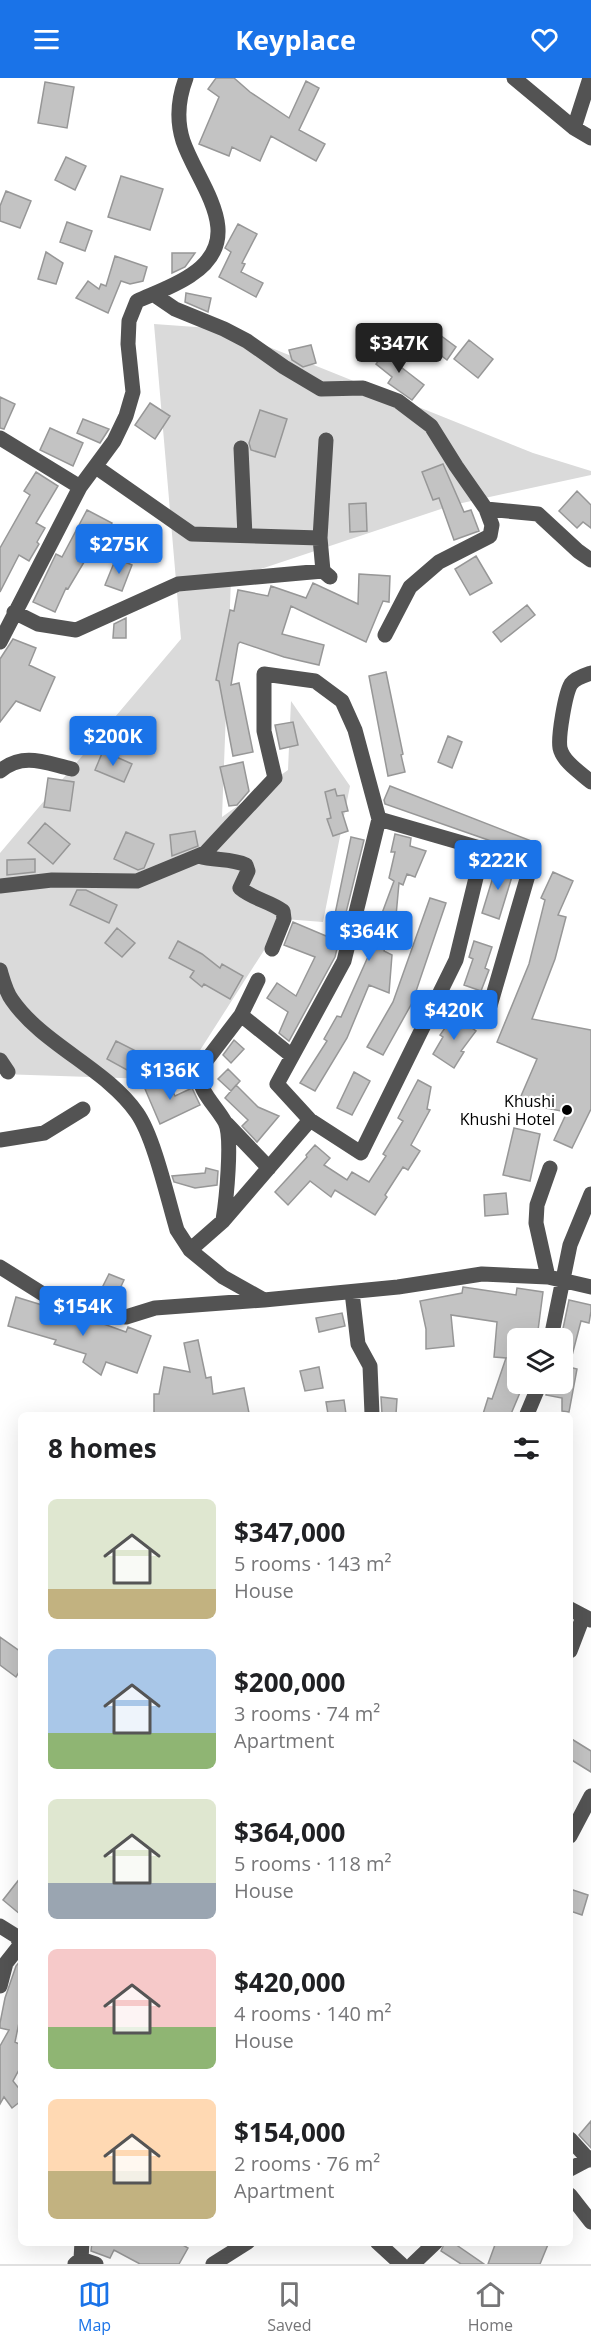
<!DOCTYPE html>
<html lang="en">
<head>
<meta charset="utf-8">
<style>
  body { margin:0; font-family:"Open Sans",sans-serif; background:#f6f6f6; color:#202124; height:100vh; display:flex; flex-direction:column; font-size:22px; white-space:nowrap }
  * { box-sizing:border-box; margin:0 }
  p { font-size:20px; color:#757577 }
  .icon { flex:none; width:33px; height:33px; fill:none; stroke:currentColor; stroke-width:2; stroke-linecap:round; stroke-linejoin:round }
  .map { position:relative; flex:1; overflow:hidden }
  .side { position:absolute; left:18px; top:1334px; width:555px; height:834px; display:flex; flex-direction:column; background:#fff; border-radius:9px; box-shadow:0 6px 24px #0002 }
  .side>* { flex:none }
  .buttons { position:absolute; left:507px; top:1250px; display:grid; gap:12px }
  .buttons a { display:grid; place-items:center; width:66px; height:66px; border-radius:9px; background:#fff; box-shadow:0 6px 24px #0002; font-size:30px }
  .price { position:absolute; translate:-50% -51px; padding:0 14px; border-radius:6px; background:#1a73e8; color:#fff; font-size:20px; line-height:39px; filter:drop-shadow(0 2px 3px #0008) }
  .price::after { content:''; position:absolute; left:50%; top:36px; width:18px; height:14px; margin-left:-9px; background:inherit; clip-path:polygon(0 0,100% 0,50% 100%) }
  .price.on { background:#222; color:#fff }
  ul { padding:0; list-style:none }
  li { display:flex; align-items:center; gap:18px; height:150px; padding:0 30px }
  li span { display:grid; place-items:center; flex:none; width:168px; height:120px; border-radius:9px; color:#555 }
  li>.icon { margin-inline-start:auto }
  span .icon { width:72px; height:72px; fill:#fffc; stroke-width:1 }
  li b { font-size:26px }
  h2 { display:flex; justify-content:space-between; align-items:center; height:72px; padding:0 30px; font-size:26px }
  header { display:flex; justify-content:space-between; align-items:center; height:78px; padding:0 30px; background:#1a73e8; color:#fff; font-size:27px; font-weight:700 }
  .menu { display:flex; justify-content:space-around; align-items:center; height:84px; border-top:2px solid #e0e0e0; background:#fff; font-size:16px; color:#757577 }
  .menu a { display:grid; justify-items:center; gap:3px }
  .menu .on { color:#1a73e8 }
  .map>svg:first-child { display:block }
  .green { fill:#dadada }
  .building { fill:#c3c3c3; stroke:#979797; stroke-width:1.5 }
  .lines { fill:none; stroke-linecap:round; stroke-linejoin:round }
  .minor { stroke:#535353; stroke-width:15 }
  .poi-dot { fill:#000; stroke:#fff; stroke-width:2 }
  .labels { text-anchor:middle; stroke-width:4.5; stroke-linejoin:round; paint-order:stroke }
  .poi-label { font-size:16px; fill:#000; stroke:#fff; text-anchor:end }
</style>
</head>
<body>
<header><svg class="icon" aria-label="menu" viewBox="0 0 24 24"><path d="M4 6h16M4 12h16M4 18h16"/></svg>Keyplace<svg class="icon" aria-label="heart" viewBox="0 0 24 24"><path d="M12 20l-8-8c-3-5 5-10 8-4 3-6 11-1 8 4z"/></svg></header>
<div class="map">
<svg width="591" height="2186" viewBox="0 0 591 2186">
  <rect width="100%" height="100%" fill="#fff"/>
  <path class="green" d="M154,246L224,251L533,375L591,393V397L453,427L231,501L222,739L288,692L291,623L350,708L323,844L284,841L181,1002L0,996V775L181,561Z"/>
  <path class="building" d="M216,0H234L250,14L289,40L306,3L319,10L299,52L325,66L316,83L271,58L260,83L232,69L229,78L199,66L219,19L208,11Z
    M45,4L74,9L67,50L38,45Z
    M66,79L86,88L75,112L55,102Z
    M121,98L163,111L150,152L108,139Z
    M6,113L31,123L20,150L0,143V128Z
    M67,144L92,153L85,173L60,164Z
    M238,146L257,156L242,185L245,186L241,194L263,205L256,219L219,199L231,174L225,170Z
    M46,174L63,185L56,206L38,201Z
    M172,175H195L185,189L172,195Z
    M115,178L147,189L143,203L130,206L121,203L108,235L76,220L88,203L99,211L101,206L106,208Z
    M186,215L211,220L208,234L185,224Z
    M440,257L456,269L447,282L431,270Z
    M469,262L493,281L478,300L454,281Z
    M311,267L316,285L303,289L292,282L289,272Z
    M389,268L403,279L397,286L424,307L412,322L388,305L392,299L376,286Z
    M0,319L15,326L4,351L0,350Z
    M150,325L170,338L155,361L135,347Z
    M260,332L287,341L275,379L251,372L249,365Z
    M83,341L109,351L100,365L77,355Z
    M50,350L83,365L73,388L40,372Z
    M443,386L464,434L471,432L479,453L454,462L439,420L433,422L422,394Z
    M36,394L58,408L36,445L45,450L37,464L39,466L29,483L19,477L0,514V470L30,417L24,413Z
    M577,413L591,427V450L583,444L577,450L559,433Z
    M366,425L367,453L350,454L349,426Z
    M87,432L112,445L97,472L93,469L68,511L66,510L55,534L33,524L56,476L62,479Z
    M476,478L492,505L470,517L455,491Z
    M116,480L132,487L122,513L105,507Z
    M359,496L390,498L389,524L383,523L366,564L291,528L282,556L324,567L319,587L284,579L240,564L238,566L231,607L239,605L253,674L233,678L219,603L216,602L230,532L234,533L238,512L268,518L271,508L306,520L313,505L358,526Z
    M527,527L535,537L501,564L493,554Z
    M126,540V560H113L114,546Z
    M13,561L36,570L29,587L55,599L40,633L16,623L0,644V581Z
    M386,594L403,676L401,677L405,694L388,698L369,598Z
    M293,644L298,667L280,671L275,647Z
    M448,658L462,664L452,690L438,684Z
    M103,673L132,686L124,704L95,692Z
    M243,684L249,713L237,727L229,728L220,689Z
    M48,700L74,704L70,733L44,729Z
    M390,708L539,766L534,778L385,726L384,722Z
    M335,711L337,718L344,717L348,733L342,734L348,753L333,758L327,741L331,740L325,714Z
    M45,745L70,766L53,786L28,765Z
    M195,753L198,768L172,778L170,757Z
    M126,754L154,766L144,790L138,792L114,781Z
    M395,756L411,760L410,768L426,773L415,799L407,796L403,807L399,805L396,838L398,839L384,873L392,877L389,915L369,907L347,960L315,1013L300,1005L327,963L324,961L337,938L341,939L375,863L372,862L394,803L389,800L395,774H391Z
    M351,759L364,762L335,879L289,963L279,955L288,934L267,920L277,905L296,918L315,879L284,867L293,844L326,858L334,841Z
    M35,781V794L7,797V782Z
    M497,786L514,792L499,841L482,835Z
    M553,794L573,803L558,837L566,839L555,881L532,941L591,952V1031L572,1070L554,1062L567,1034L518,1025L537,981L497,964L529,886L545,822L541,820Z
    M77,812H86L117,827L109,845L70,827Z
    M430,820L446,825L412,925L383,977L367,969L393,924Z
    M117,850L135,865L122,879L105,865Z
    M178,863L202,876L220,890L222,886L243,898L230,921L204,906L202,909L190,899L194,893L169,880Z
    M474,863L492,869L485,890L489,892L481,913L464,907L473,881L469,879Z
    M454,937L476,953L461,973L464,974L454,990L433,976L443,959L440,957Z
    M234,962L244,971L231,985L223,977Z
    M116,963L136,973L127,992L107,981Z
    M228,991L240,1003L231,1013L218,1001Z
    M354,994L370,1003L352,1037L337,1030Z
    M167,1001L175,1018L192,1010L200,1027L160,1046L145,1011Z
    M418,1002L431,1009L427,1031L430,1032L411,1067L420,1073L408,1092L403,1089L385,1117L387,1119L375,1137L335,1112L331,1119L310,1103L288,1127L275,1114L307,1079L306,1077L315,1067L330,1080L324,1087L347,1102L352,1094L369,1104L386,1078L383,1076L403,1043L398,1040Z
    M236,1007L258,1029L279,1038L257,1064L242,1048L248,1042L225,1020Z
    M514,1050L540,1056L530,1103L503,1097Z
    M206,1090L218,1093L217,1107L195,1110L174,1104L172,1098L205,1095Z
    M506,1115L508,1136L485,1138L484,1117Z
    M109,1196L124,1202L117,1217L102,1210Z
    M463,1209L516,1217L517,1210L543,1214L537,1260H518V1305H524L511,1336H483L488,1320L492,1321L506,1280L494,1279L497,1244L451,1237L454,1268L426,1271V1251L420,1223L462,1215Z
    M16,1219L42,1227L60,1238L97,1246L98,1244L126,1254L128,1249L151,1258L137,1295L106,1284L101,1297L83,1284L86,1276L54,1266L56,1262L8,1248Z
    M569,1222L591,1227V1233L589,1245L581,1243L569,1289L577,1291L569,1334L562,1333V1320L546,1317L550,1305H562L561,1260Z
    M342,1235L345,1248L319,1254L316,1240Z
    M198,1262L206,1300L211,1299L213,1316L244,1310L249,1335L154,1336V1316H159L164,1289L190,1294L184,1265Z
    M319,1289L323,1310L305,1313L300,1293Z
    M381,1319L397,1321L396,1336H382Z
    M344,1322L346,1336H328L326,1324Z
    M0,1559L21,1574V1591L16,1599L0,1587Z
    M570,1660L591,1673V1694L570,1681Z
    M21,1799V1837L3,1822Z
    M570,1811L588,1817L582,1837L570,1833Z
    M21,1882V1935L15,1964L21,1967V1988L13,2003L21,2013V2023L12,2030L4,2019L0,2026V1968L9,1952L0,1950V1945L5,1920L16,1888Z
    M591,2043V2070L579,2057Z
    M92,2164H178L188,2170L179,2186H140L114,2172L110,2180L91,2173Z
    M445,2164H452L484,2186H461L441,2173Z
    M496,2164H549L540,2186H488Z"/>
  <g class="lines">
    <path class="minor" d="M514,0L574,50L591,60
      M574,50L590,0
      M153,216L175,231L224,251L247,263L284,289L321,311L363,310L398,323L431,348L456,388L486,431L492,447L490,458L439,484L410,509L385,557
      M0,360L80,409
      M241,370L245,458
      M96,389L192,456L320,460L326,362
      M486,431L538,436L578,473L591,482
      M320,460L323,493L330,499
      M14,534L38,546L76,552L178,506L323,493
      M0,564L80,409L114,363L126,338L133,314L128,266L129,243L137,223C155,215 175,208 191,197C249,159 198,107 183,63C176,41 178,21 186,0
      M591,595C585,597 575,600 571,606C565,616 558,659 560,670C563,684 581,695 591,704
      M0,693C24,674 45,685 72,691
      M483,771L531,787L487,938
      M199,778C215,783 231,780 246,787L248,793L240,810C253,821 269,823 283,833L284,841L272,871
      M0,808L52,802L137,803L205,775L275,700L264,653V596L315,603L342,623L355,652L379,741L344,883L277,1006L310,1042
      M0,892C3,902 6,914 12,922C43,967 107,991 137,1035C154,1059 168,1122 177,1152L190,1172L223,1199L264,1222L398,1209L482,1196L548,1199L591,1209
      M258,902L241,937L292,978
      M0,982L8,994
      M227,1046L269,1090
      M0,1062L44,1055L83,1031
      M223,1142C226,1124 233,1059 225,1044C215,1026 198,1014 199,992L241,937
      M190,1172L223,1143L310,1042L361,1075L456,882L483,771L379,741
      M0,1189L62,1228L126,1239L155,1230L264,1222
      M548,1199L536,1145L537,1127L550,1090
      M352,1214L358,1266L370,1288L372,1336
      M551,1260L570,1167L591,1116
      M527,1336L540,1305
      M570,1531L591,1542
      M570,1573L583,1539
      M570,1758L591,1718
      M0,1848L16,1858L21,1866
      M0,1908L6,1885L21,1866
      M570,2061L589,2082
      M570,2091L591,2080
      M570,2117L591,2144
      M377,2164L401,2186
      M81,2181L96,2186
      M75,2186L81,2181L82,2164
      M213,2186L248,2164
      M413,2186L436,2164"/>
  </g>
  <circle class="poi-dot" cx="567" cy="1032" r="6"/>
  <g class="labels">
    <g class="poi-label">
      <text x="555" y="1029">Khushi<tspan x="555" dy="18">Khushi Hotel</tspan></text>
    </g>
  </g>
</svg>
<div class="buttons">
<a><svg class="icon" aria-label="layers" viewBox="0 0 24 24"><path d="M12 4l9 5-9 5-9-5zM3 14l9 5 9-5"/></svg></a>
</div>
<b class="price on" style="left:399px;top:296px">$347K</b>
<b class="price" style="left:119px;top:497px">$275K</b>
<b class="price" style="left:113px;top:689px">$200K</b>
<b class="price" style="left:498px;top:813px">$222K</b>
<b class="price" style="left:369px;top:884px">$364K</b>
<b class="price" style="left:454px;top:963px">$420K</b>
<b class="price" style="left:170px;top:1023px">$136K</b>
<b class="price" style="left:83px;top:1259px">$154K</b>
<section class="side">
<h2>8 homes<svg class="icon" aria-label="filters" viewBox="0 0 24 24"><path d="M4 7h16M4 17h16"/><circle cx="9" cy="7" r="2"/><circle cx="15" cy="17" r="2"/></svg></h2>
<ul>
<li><span style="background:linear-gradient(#dfe7d0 75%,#c2b280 0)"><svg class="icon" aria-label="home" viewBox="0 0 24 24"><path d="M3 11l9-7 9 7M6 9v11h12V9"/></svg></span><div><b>$347,000</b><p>5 rooms · 143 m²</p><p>House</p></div></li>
<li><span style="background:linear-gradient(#a9c7e8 70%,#8fb573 0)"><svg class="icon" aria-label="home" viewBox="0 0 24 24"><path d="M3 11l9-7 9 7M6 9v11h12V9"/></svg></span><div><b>$200,000</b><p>3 rooms · 74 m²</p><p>Apartment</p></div></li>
<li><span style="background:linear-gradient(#dfe7d0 70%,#9aa5b1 0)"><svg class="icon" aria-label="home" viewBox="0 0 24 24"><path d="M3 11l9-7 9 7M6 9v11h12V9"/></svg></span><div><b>$364,000</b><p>5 rooms · 118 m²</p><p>House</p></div></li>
<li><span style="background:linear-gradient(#f6c9c9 65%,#8fb573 0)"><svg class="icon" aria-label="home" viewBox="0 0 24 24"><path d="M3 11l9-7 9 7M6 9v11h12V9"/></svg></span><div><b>$420,000</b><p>4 rooms · 140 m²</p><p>House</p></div></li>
<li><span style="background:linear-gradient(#ffd9b3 60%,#c2b280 0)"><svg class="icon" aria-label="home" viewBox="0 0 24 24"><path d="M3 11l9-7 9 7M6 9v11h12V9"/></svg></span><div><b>$154,000</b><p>2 rooms · 76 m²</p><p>Apartment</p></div></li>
</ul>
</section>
</div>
<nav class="menu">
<a class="on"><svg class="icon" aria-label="map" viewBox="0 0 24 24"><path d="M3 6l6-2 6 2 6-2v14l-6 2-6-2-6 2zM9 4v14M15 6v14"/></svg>Map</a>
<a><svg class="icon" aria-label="saved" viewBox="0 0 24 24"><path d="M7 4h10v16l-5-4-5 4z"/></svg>Saved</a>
<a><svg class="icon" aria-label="home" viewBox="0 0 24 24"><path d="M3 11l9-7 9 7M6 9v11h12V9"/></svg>Home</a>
</nav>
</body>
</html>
